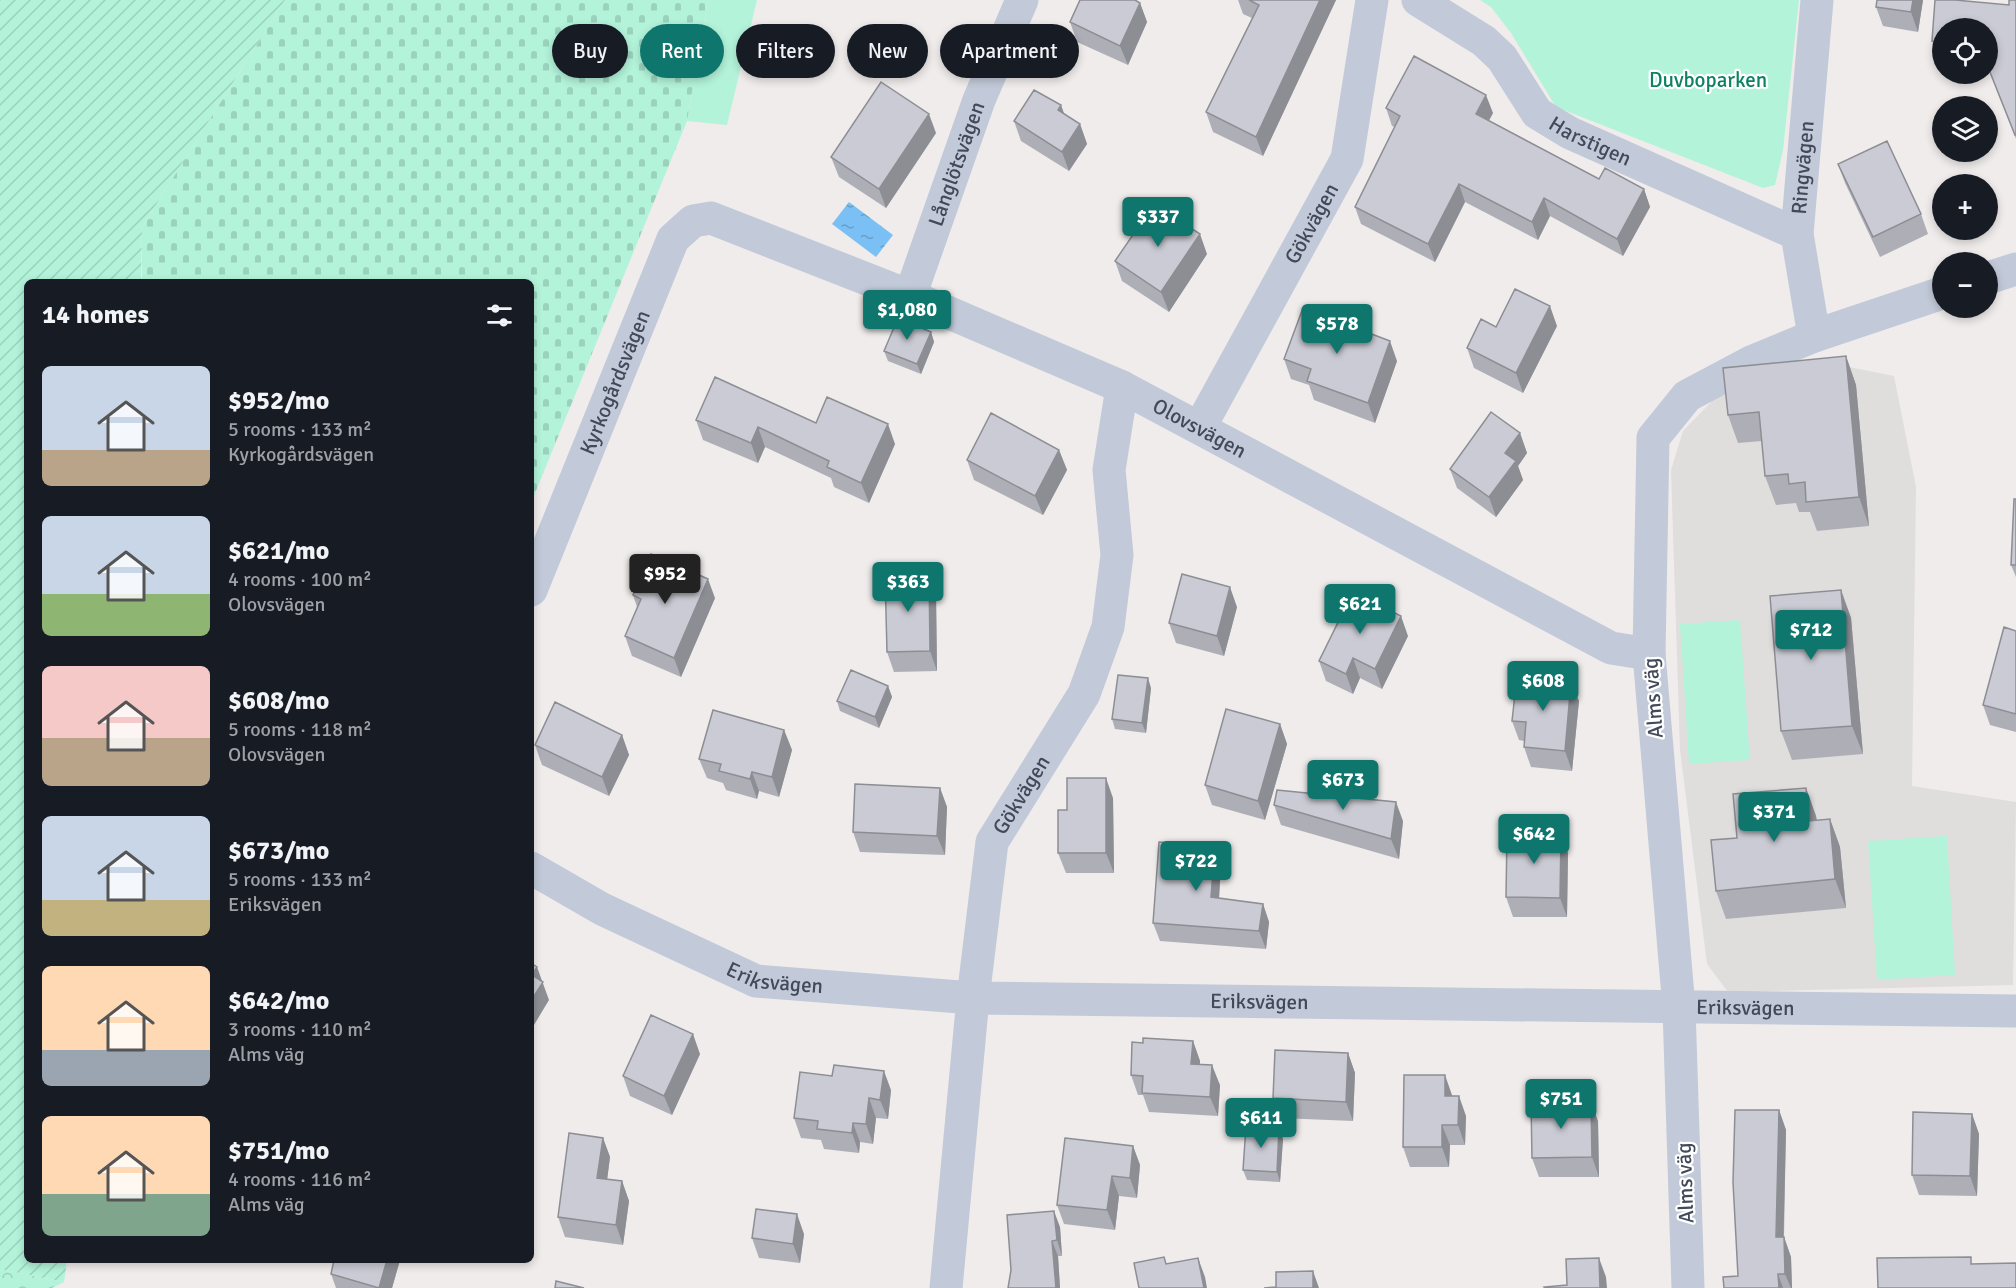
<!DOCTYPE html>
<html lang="en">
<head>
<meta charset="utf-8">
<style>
  body { margin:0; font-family:Signika,sans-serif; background:#242831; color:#f1f3f6; height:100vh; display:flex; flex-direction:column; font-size:22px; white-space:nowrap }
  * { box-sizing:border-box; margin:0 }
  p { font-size:20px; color:#9ea1a6 }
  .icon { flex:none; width:33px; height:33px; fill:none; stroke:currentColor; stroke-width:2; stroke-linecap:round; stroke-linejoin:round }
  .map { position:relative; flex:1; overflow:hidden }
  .details { position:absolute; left:24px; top:279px; width:510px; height:984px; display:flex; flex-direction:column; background:#171b24; border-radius:9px; box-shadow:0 3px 9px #0003 }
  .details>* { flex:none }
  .hud { position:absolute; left:552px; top:24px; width:570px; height:54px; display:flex; gap:12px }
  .fabs { position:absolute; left:1932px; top:18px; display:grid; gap:12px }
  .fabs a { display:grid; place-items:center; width:66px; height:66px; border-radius:50%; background:#171b24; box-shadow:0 3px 9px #0003; font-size:30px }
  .price { position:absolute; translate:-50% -51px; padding:0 14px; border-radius:6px; background:#0f766e; color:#fff; font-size:20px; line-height:39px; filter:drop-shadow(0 2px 3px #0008) }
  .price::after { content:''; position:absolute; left:50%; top:36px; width:18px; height:14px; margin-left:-9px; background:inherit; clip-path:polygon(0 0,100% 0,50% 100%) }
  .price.selected { background:#222; color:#fff }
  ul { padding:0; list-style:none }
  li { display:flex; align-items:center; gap:18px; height:150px; padding:0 18px }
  li span { display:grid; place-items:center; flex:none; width:168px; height:120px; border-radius:9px; color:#555 }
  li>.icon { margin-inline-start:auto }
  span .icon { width:72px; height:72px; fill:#fffc; stroke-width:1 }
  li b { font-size:26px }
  h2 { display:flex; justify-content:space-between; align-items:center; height:72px; padding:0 18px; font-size:26px }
  .pill { padding:0 21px; border-radius:27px; background:#171b24; box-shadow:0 3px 9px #0003; font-size:21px; line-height:54px }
  .pill.selected { background:#0f766e; color:#fff }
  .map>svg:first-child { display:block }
  .education { fill:#e0dddd }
  .green { fill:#b3f3da }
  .forest { fill:url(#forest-crowns) }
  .cemetery { fill:url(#cemetery-stones) }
  .garden { fill:url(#garden-furrows) }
  .water { fill:url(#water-ripples) }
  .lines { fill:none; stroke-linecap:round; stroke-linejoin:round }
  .minor { stroke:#c2c9d8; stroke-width:33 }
  .wall { fill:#aeafb6 }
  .shaded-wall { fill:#8d8e94 }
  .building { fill:#cacbd4; stroke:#8d8e94; stroke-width:1.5 }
  .labels { text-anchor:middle; stroke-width:4.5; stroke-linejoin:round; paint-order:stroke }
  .park-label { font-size:21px; fill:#0d8162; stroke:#fff }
  .street-label { font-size:21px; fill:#42495a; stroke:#fff }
</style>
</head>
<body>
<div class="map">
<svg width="2016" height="1288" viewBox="0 0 2016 1288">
  <defs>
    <pattern id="forest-crowns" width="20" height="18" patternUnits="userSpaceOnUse" patternTransform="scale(1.5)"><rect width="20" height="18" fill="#b3f3da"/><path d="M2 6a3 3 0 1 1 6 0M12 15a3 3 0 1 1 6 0" fill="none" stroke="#9bd2bd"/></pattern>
    <pattern id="cemetery-stones" width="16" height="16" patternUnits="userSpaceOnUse" patternTransform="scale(1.5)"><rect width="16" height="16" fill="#b3f3da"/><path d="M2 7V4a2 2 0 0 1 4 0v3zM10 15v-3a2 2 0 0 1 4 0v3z" fill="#9bd2bd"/></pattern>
    <pattern id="garden-furrows" width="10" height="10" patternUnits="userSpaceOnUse" patternTransform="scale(1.5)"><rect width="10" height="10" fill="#b3f3da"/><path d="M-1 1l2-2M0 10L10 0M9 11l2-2" fill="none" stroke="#9bd2bd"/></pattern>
    <pattern id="water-ripples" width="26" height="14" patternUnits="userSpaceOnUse" patternTransform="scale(1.5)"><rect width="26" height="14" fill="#7bc0f4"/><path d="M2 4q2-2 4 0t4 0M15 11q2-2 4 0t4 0" fill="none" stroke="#669ec9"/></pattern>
  </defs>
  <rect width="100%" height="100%" fill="#efeceb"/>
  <path class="education" d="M1839,365L1894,376L1916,487L1912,786L2016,802L2013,985L1728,992L1707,964L1680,750L1671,470L1683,431L1716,397Z"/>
  <path class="green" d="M708,0H757L727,125L687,121Z
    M1480,0H1799L1783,150L1775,185L1763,188L1556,107L1511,33L1491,7Z
    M1740,620L1750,760L1689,764L1680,624Z
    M1947,836L1955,975L1877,980L1868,841Z"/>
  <path class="forest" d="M0,1269L64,1282L52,1288H0Z"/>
  <path class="cemetery" d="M285,0H708L687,121L531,503V282H142V227Z"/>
  <path class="garden" d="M0,0H285L142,227L141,282H27V1260H67L64,1282L0,1269Z"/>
  <path class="water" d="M849,202L893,235L876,257L832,224Z"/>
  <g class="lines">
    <g class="minor">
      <path id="s1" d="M1418,0L1484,41L1502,58L1537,113L1570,133L1797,234"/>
      <path d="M1988,278L2016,269"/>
      <path id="s2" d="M910,296L979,100L1022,0"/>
      <path id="s3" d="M1814,336L1797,234L1817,0"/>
      <path id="s4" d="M1200,427L1347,159L1372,0"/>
      <path id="s5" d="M531,590L673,239L693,221L711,218L910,296L1122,387L1611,648L1649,654"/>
      <path id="s6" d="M531,868L602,909L756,981L973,998L2016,1011"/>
      <path id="s7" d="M946,1288L973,998L992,842L1084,694L1108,627L1117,555L1109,470L1122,387"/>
      <path d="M1688,1288L1679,1008L1649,654L1653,438L1687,396L1751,362L1814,336L1942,293"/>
    </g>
  </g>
  <path class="wall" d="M1238,0H1336L1263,156L1213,132L1206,112L1252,18L1243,14Z
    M1923,0L1918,32L1883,26L1876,7Z
    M1935,0H1955L2009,5V0H2016V139L1988,68V28H1942V58H1938L1932,41Z
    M1140,3L1147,22L1128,65L1077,42L1070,22Z
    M1061,105L1064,114L1080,124L1087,144L1069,171L1021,141L1014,121Z
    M1386,108L1493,113L1489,120L1599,179L1644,189L1650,207L1623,256L1550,216L1538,240L1465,202L1435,262L1361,224L1355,207L1395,127L1392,126Z
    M936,133L886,208L839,177L831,157Z
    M1838,164L1921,214L1928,234L1880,257L1845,183Z
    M1207,254L1169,312L1122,281L1115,261Z
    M1557,326L1523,393L1474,368L1467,348L1496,327Z
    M931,332L934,342L921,374L888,361L884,351Z
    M1846,356L1856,385L1869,526L1817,531L1810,512H1799L1796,503L1776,505L1765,476L1762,441L1738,443L1728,415Z
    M1284,359L1397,361L1375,423L1314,400L1309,385L1291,379Z
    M696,420L816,423L895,444L869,503L834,487L831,478L765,447L758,463L703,440Z
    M1520,433L1527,453L1518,466L1523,480L1496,517L1457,488L1450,469Z
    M1059,450L1067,470L1043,515L974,480L967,460Z
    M2016,499V577L2011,565Z
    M929,574L936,594L937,671L894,672L887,652Z
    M1841,590L1851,618L1863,754L1792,760L1781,731Z
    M633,595L715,598L681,677L632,656L625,636L637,607Z
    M1237,607L1224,656L1176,643L1169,623Z
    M2016,631V732L1990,725L1983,705Z
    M1408,636L1382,689L1360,678L1353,694L1326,681L1319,661Z
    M1571,682L1579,701L1572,771L1531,767L1524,747V741L1519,740L1512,721Z
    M888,686L892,697L879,728L840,711L837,701Z
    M1151,688L1146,733L1115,729L1112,719Z
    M1280,724L1287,744L1265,820L1212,805L1205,785Z
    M784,730L792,750L779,797L759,791L757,799L726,790L723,783L707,778L699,759Z
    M622,735L629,755L609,796L542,765L535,745Z
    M940,788L947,807L945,855L860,852L853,832Z
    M1806,788L1816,816L1817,820L1830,819L1840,847L1846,908L1726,919L1716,891L1737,838Z
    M1113,798L1114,873H1066L1058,853L1067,810Z
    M1274,805L1403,821L1399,859L1281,825Z
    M1568,853L1567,917H1513L1506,897Z
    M1221,864L1219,898L1263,904L1269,922L1266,949L1160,941L1153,923Z
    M1193,1041L1200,1061V1065L1220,1085L1218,1116L1149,1112L1143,1095H1138L1131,1075L1143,1043Z
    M1348,1053L1355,1073L1353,1121L1280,1118L1273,1098Z
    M700,1054L672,1115L630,1096L623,1076Z
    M891,1090L888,1119L876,1118L873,1144L860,1142L859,1153L824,1149L821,1140L801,1138L794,1118Z
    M1452,1095L1466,1116L1465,1145H1450L1449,1167H1410L1403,1147Z
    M1779,1110L1786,1130L1784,1237L1791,1257L1792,1288H1724L1738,1276Z
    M1972,1114L1979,1134L1977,1196L1919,1195L1912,1175Z
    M1598,1121L1599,1177H1539L1532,1158Z
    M1279,1129L1283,1139L1280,1182L1247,1180L1243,1170Z
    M603,1138L610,1157L607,1179L622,1181L629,1201L623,1245L565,1237L558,1217Z
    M1133,1146L1140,1165L1137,1198L1119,1196L1115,1230L1064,1224L1057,1205Z
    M1060,1227L1062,1256H1058L1060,1288H1008Z
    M804,1234L800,1263L759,1258L752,1238Z
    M400,1260L392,1288H336L331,1274Z"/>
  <path class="shaded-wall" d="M1320,0H1336L1263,156L1256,137Z
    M1913,0H1923L1918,32L1911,12Z
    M1140,3L1147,22L1128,65L1120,46Z
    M1486,95L1493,113L1483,132L1476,114Z
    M1061,105L1068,125L1058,110Z
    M929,114L936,133L886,208L879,189Z
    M1080,124L1087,144L1069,171L1062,152Z
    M1459,184L1465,202L1435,262L1428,244Z
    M1644,189L1650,207L1623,256L1617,239Z
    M1544,198L1550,216L1538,240L1532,222Z
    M1200,234L1207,254L1169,312L1161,292Z
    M1550,306L1557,326L1523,393L1516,373Z
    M931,332L934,342L921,374L917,364Z
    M1390,341L1397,361L1375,423L1368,403Z
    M1846,356L1856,385L1869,526L1859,497Z
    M888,424L895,444L869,503L861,483Z
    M758,427L765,447L758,463L751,443Z
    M1520,433L1527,453L1518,466L1523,480L1496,517L1489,497L1505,453Z
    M1059,450L1067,470L1043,515L1035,496Z
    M929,574L936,594L937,671L930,651Z
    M708,579L715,598L681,677L674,658Z
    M1230,587L1237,607L1224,656L1217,636Z
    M1841,590L1851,618L1863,754L1852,726Z
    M1401,616L1408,636L1382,689L1375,669Z
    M1353,658L1360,678L1353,694L1346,674Z
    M1148,678L1151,688L1146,733L1142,723Z
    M1571,682L1579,701L1572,771L1565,751Z
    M888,686L892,697L879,728L875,717Z
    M1280,724L1287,744L1265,820L1258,801Z
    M784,730L792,750L779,797L772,777Z
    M622,735L629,755L609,796L602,777Z
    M752,772L759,791L757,799L750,779Z
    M1106,778L1113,798L1114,873L1106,853Z
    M940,788L947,807L945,855L937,836Z
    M1806,788L1816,816L1820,849L1809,821Z
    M1396,802L1403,821L1399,859L1391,839Z
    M1830,819L1840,847L1846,908L1835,879Z
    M1561,833L1568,853L1567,917L1560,898Z
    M1215,846L1221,864L1218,915L1211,897Z
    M1263,904L1269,922L1266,949L1259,931Z
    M537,967L549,1000L531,1030L532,975Z
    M693,1034L700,1054L672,1115L664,1096Z
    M1193,1041L1200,1061L1198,1084L1191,1064Z
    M1348,1053L1355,1073L1353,1121L1346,1102Z
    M1212,1065L1220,1085L1218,1116L1210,1097Z
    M884,1071L891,1090L888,1119L880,1100Z
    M1445,1075L1452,1095V1116L1445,1096Z
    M1459,1096L1466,1116L1465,1145L1458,1125Z
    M869,1098L876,1118L873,1144L866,1124Z
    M1591,1102L1598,1121L1599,1177L1592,1157Z
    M1779,1110L1786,1130L1783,1257L1776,1237Z
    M1972,1114L1979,1134L1977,1196L1970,1176Z
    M853,1123L860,1142L859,1153L852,1133Z
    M1442,1125L1450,1145L1449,1167L1442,1147Z
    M1279,1129L1283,1139L1280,1182L1277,1172Z
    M603,1138L610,1157L605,1197L597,1178Z
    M1133,1146L1140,1165L1137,1198L1130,1178Z
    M1112,1176L1119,1196L1115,1230L1107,1210Z
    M622,1181L629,1201L623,1245L616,1225Z
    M1054,1211L1060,1227L1062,1256L1057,1240Z
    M797,1214L804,1234L800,1263L793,1244Z
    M1784,1237L1791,1257L1792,1288H1791L1785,1274Z
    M1052,1241L1058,1256L1060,1288H1056Z
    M1198,1258L1205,1277L1207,1288H1204Z
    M1599,1258L1606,1277L1607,1288H1600Z
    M387,1260H400L392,1288H379Z
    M1313,1271L1319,1288H1313Z
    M1778,1274L1783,1288H1779Z"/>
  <path class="building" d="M1080,0H1135L1140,3L1120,46L1070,22Z
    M1249,0H1320L1256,137L1206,112L1259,5Z
    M1877,0H1913L1911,12L1876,7Z
    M1935,0H1955L2009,5V0H2016V135H2015L1988,67V28H1942V42L1932,41Z
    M1414,56L1486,95L1476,114L1599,179L1605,168L1644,189L1617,239L1544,198L1532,222L1459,184L1428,244L1355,207L1400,116L1386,108Z
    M881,82L929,114L879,189L831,157Z
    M1034,90L1061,105L1058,110L1080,124L1062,152L1014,121Z
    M1887,141L1921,214L1873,237L1838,164Z
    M1154,204L1200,234L1161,292L1115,261Z
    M1515,289L1550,306L1516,373L1467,348L1481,319L1496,327Z
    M1303,308L1390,341L1368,403L1307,381L1311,369L1284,359Z
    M898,318L931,332L917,364L884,351Z
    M1846,356L1859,497L1806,502L1805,482L1789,484L1788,474L1765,476L1759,412L1728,415L1723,368Z
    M715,377L816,423L827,397L888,424L861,483L827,467L829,461L758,427L751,443L696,420Z
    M1491,412L1520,433L1505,453L1516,461L1489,497L1450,469Z
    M991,413L1059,450L1035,496L967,460Z
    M2014,499H2016V565H2011Z
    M651,554L708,579L674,658L625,636L641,599L633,595Z
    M929,574L930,651L887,652L885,575Z
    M1182,574L1230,587L1217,636L1169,623Z
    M1841,590L1852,726L1781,731L1770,596Z
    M1353,592L1401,616L1375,669L1353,658L1346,674L1319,661Z
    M2004,627L2016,631V714L1983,705Z
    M851,670L888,686L875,717L837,701Z
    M1118,675L1148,678L1142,723L1112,719Z
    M1517,676L1571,682L1565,751L1524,747L1526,722L1512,721Z
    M555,702L622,735L602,777L535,745Z
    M1226,709L1280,724L1258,801L1205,785Z
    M713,710L784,730L772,777L752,772L750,779L719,771L721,764L699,759Z
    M1067,778H1106V853H1058V810H1067Z
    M855,784L940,788L937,836L853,832Z
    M1806,788L1809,821L1830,819L1835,879L1716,891L1711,840L1737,838L1733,794Z
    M1277,790L1396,802L1391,839L1274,805Z
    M1507,832L1561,833L1560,898L1506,897Z
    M1159,842L1215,846L1211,897L1263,904L1259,931L1153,923Z
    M531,963L537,967L532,975L543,982L531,1001Z
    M651,1015L693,1034L664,1096L623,1076Z
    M1143,1038L1193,1041L1191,1064L1212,1065L1210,1097L1142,1093L1143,1076L1131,1075L1132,1042L1143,1043Z
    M1275,1050L1348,1053L1346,1102L1273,1098Z
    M834,1065L884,1071L880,1100L869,1098L866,1124L853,1123L852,1133L817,1129L818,1121L794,1118L800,1072L832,1076Z
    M1404,1075H1445V1096H1459L1458,1125H1442V1147H1403Z
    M1531,1102H1591L1592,1157L1532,1158Z
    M1735,1110H1779L1776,1237H1784L1785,1274H1778L1779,1288H1724L1723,1277L1738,1276L1733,1182Z
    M1913,1112L1972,1114L1970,1176L1912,1175Z
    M1246,1126L1279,1129L1277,1172L1243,1170Z
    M569,1133L603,1138L597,1178L622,1181L616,1225L558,1217Z
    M1065,1138L1133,1146L1130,1178L1112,1176L1107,1210L1057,1205Z
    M756,1209L797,1214L793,1244L752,1238Z
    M1054,1211L1057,1240L1052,1241L1056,1288H1008L1011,1270L1007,1215Z
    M1164,1257L1166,1264L1198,1258L1204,1288H1139L1134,1263Z
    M1971,1257V1264L2016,1263V1288H1878L1877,1258Z
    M1599,1258L1600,1288H1545L1544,1287L1567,1285L1566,1259Z
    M334,1260H387L379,1288L331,1274Z
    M1313,1271V1288H1264L1276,1287V1272Z
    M556,1281L584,1288H555Z"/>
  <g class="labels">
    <g class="park-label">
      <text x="1708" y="87">Duvboparken</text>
    </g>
    <g class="street-label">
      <text dy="7" stroke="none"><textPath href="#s1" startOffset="228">Harstigen</textPath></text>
      <text dy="7" stroke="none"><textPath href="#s2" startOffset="140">Långlötsvägen</textPath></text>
      <text dy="7" stroke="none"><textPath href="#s3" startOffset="170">Ringvägen</textPath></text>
      <text dy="7" stroke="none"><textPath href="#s4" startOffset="232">Gökvägen</textPath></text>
      <text dy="7" stroke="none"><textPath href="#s5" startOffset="224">Kyrkogårdsvägen</textPath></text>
      <text dy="7" stroke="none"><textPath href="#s5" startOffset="956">Olovsvägen</textPath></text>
      <text transform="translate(1653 698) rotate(-94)" y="7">Alms väg</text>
      <text dy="7" stroke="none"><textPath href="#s7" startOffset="504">Gökvägen</textPath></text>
      <text dy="7" stroke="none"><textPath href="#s6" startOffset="270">Eriksvägen</textPath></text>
      <text dy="7" stroke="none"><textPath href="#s6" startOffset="756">Eriksvägen</textPath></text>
      <text dy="7" stroke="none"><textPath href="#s6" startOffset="1242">Eriksvägen</textPath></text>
      <text transform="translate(1685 1183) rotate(-92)" y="7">Alms väg</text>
    </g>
  </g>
</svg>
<div class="fabs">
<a><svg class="icon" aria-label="locate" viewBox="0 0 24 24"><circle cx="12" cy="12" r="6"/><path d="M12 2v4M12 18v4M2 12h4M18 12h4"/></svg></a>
<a><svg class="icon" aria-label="layers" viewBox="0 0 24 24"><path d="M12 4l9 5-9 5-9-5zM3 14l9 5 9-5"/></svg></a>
<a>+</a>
<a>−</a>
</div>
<b class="price" style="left:1158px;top:248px">$337</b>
<b class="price" style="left:907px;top:341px">$1,080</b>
<b class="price" style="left:1337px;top:355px">$578</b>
<b class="price selected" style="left:665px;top:605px">$952</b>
<b class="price" style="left:908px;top:613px">$363</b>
<b class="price" style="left:1360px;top:635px">$621</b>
<b class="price" style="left:1811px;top:661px">$712</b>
<b class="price" style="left:1543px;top:712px">$608</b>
<b class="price" style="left:1343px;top:811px">$673</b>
<b class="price" style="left:1774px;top:843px">$371</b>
<b class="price" style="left:1534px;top:865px">$642</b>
<b class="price" style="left:1196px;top:892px">$722</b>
<b class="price" style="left:1561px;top:1130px">$751</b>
<b class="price" style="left:1261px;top:1149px">$611</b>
<div class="hud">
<a class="pill">Buy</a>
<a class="pill selected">Rent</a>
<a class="pill">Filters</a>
<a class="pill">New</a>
<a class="pill">Apartment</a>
</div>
<section class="details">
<h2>14 homes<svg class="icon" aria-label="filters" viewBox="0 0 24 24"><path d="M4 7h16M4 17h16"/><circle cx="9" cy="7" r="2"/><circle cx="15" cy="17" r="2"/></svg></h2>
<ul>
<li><span style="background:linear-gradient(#c9d6e8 70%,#b9a48a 0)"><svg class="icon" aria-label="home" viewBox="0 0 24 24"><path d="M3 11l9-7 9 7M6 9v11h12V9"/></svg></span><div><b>$952/mo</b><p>5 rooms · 133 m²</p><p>Kyrkogårdsvägen</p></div></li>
<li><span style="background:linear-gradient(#c9d6e8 65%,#8fb573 0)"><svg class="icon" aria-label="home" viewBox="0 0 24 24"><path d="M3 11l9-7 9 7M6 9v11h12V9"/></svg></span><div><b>$621/mo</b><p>4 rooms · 100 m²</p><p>Olovsvägen</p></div></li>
<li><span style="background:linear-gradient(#f6c9c9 60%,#b9a48a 0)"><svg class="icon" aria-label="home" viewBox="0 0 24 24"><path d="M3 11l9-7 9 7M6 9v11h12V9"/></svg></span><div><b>$608/mo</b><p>5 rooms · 118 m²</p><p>Olovsvägen</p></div></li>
<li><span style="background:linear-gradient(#c9d6e8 70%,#c2b280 0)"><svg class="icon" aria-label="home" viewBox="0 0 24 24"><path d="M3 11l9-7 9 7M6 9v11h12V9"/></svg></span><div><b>$673/mo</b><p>5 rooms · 133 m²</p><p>Eriksvägen</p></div></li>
<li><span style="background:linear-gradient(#ffd9b3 70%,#9aa5b1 0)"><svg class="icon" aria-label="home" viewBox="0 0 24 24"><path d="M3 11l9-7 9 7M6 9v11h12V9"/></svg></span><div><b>$642/mo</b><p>3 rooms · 110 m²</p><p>Alms väg</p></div></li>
<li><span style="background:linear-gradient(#ffd9b3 65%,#7fa58c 0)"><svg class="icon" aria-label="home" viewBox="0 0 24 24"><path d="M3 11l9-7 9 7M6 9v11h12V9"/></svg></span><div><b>$751/mo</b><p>4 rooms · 116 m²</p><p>Alms väg</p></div></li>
</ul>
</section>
</div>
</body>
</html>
